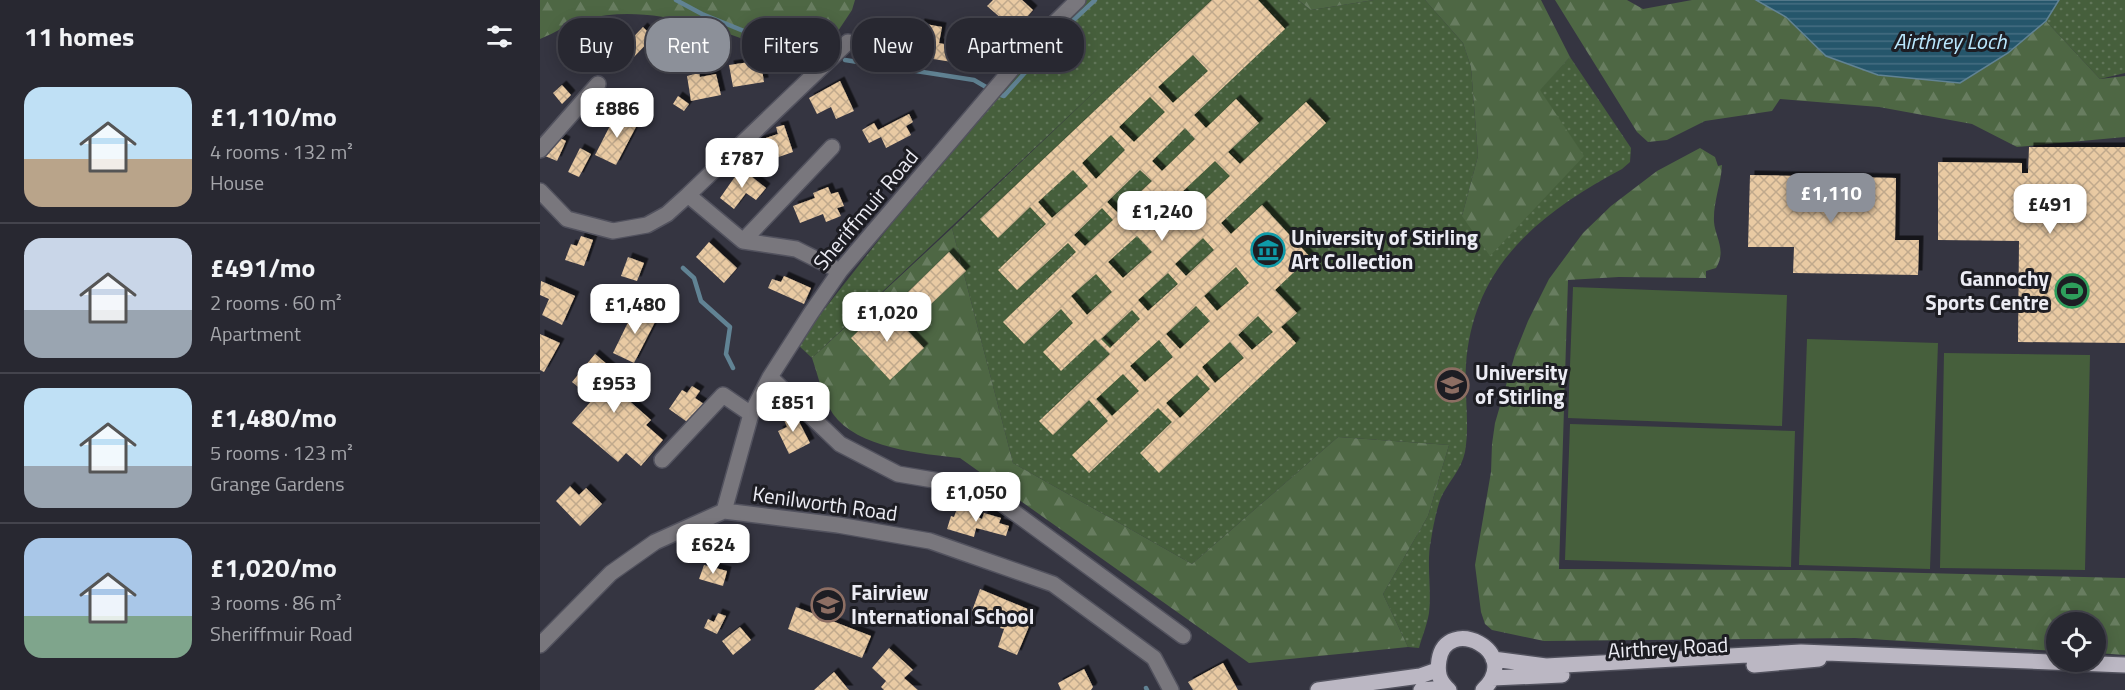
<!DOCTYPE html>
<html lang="en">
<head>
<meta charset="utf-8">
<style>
  body { margin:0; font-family:"Titillium Web",sans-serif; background:#34343d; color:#f1f3f6; height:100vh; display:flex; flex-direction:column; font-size:22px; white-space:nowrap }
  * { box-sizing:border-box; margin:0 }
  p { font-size:20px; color:#a5a6ab }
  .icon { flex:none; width:33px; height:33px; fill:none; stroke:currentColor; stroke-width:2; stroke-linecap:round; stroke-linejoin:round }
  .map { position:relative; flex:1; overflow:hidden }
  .drawer { display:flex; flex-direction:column; background:#282831; width:540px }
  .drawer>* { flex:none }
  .top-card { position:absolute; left:18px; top:18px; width:570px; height:54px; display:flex; gap:12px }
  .fabs { position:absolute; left:1506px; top:612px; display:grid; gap:12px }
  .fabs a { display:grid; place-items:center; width:60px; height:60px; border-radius:50%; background:#282831; box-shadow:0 3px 15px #0003,0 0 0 2px #44444d; font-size:30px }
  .price { position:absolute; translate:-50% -51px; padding:0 14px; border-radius:12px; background:#fff; color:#222; font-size:20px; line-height:39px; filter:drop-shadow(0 2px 3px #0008) }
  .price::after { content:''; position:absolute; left:50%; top:36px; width:18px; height:14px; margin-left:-9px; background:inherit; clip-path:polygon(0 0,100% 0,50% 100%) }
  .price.active { background:#8c9099; color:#fff }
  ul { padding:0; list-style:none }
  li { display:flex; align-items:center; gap:18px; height:150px; padding:0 24px }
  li+li { border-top:2px solid #44444d }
  li span { display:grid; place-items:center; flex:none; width:168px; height:120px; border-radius:18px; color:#555 }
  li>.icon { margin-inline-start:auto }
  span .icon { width:72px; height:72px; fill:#fffc; stroke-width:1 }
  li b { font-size:26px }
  h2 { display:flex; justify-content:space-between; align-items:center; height:72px; padding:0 24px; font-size:26px }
  .chip { padding:0 21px; border-radius:24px; background:#282831; box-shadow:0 3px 15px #0003,0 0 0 2px #44444d; font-size:21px; line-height:54px }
  .chip.active { background:#8c9099; color:#fff }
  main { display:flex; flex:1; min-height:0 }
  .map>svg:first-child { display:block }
  .grass { fill:url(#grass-dots) }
  .forest { fill:url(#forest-firs) }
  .garden { fill:#465f3c }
  .water { fill:url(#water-rules); stroke:#618394; stroke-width:1.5 }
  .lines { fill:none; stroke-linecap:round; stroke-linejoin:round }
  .stream { stroke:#618394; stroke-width:4.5 }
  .building { fill:url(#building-cross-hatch); fill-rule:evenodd; filter:url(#shadow) }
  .minor-casing { stroke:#52525e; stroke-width:18 }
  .major-casing { stroke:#52525e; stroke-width:18 }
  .minor { stroke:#79777d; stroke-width:15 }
  .major { stroke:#bbb7c3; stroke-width:15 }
  .labels { text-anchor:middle; stroke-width:6; stroke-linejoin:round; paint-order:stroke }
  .street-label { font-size:21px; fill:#ececf4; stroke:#1d1d23 }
  .poi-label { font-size:21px; font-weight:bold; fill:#ececf4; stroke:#1d1d23; text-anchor:start }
  .water-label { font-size:22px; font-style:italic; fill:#bae7fd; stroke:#1d1d23 }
</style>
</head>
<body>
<main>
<section class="drawer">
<h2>11 homes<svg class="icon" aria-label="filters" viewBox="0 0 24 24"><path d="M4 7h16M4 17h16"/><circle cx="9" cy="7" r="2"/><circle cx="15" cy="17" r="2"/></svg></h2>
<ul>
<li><span style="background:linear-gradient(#bfe0f5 60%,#b9a48a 0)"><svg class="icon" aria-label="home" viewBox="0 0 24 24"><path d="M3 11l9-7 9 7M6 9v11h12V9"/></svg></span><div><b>£1,110/mo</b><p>4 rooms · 132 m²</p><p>House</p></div></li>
<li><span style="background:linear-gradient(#c9d6e8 60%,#9aa5b1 0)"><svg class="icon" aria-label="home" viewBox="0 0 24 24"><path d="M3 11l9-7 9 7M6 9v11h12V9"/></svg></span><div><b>£491/mo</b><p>2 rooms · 60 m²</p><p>Apartment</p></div></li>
<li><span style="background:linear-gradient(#bfe0f5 65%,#9aa5b1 0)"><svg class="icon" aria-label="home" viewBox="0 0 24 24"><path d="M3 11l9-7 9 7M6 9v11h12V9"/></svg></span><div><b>£1,480/mo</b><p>5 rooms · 123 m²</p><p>Grange Gardens</p></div></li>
<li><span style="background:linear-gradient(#a9c7e8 65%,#7fa58c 0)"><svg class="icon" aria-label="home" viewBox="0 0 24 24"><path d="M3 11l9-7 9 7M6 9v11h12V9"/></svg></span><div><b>£1,020/mo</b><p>3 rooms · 86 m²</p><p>Sheriffmuir Road</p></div></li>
</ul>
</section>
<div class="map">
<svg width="1585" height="690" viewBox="0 0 1585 690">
  <defs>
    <pattern id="grass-dots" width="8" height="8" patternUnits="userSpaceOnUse" patternTransform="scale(1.5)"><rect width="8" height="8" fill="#465f3c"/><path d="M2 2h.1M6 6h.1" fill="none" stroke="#617659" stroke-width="1.8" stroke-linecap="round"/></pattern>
    <pattern id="forest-firs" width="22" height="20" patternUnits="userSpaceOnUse" patternTransform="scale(1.5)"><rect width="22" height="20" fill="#4e6744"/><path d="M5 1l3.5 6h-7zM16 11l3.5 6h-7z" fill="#687d60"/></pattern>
    <pattern id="water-rules" width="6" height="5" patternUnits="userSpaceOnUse" patternTransform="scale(1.5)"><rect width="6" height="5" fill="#25566b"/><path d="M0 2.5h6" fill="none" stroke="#456e81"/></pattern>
    <pattern id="building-cross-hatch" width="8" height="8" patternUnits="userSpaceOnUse" patternTransform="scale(1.5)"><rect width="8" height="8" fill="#e9caa3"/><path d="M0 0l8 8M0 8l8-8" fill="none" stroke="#c0a98c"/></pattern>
    <filter id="shadow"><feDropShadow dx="4.5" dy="-4.5" stdDeviation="0" flood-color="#0009"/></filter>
  </defs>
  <rect width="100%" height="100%" fill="#353541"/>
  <path class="grass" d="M547,0H758L771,10L834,0H885L923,43L931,67L938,156L922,216L999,90L1030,57L1091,148L1090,162L1082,169C1000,213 933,265 926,365C924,394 930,423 925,452C921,471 907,483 900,500C896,512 893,527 891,540C886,564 892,589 889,613C887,625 882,637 879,648L868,647L843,594L888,516L909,445L798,437L652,564L473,463L412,228L568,79L272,358L257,344L448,101Z
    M1519,0H1585V73L1560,79L1506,21Z"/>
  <path class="forest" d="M0,0H315L312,10L274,67C205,40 121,0 46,19C30,23 15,33 0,39Z
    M758,0H834L771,10Z
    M885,0H1001L1030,57L1000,90L1044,156L950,256L922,216L938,156L931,67L923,43Z
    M1015,0H1087L1103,9L1152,0H1215L1240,11L1286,56L1338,75L1468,53L1506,21L1560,79L1585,76V137L1477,147L1432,124L1339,107L1240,99L1232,111L1165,121L1127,140L1108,142L1097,132Z
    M1160,148L1175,157L1178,166L1182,165C1181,185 1173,202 1174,222C1175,237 1187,250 1176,268L1166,271V278L1079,277L1028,280L1019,569L1263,570L1585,578V655L1556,653V622H1516V651L1315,638L1004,641L952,630L945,624L941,612L935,565L951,472L952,444L955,423L976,351L988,321L1009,279L1043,233L1071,206L1117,171Z
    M412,228L473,463L652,564L798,437L909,445L888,516L843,594L868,647L709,663L420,458C382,454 317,448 293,414C283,399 278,375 272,358Z"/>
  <path class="garden" d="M1033,287L1247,295L1242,426L1028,418Z
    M1267,339L1398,343L1390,569L1259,565Z
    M1404,353L1550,355L1545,570L1400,568Z
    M1030,424L1255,431L1251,567L1025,560Z"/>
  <path class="water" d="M1216,0H1519L1506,21L1468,53L1420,83L1338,75L1286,56L1246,17Z"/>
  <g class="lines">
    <path class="stream" d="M136,0L162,14L253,51L277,55
      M305,60L434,80L446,87
      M461,95L464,96L525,28L555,0
      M143,268L154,278L161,301L190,327L186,354L193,368
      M606,688L607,690"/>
  </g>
  <path class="building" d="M453,0H482L493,10L480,25L475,20L470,26L447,6Z
    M672,0H718L745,29L654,115L666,128L696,99L719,123L688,152L700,164L766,102L786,123L681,223L691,234L722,205L770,257L735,290L757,313L741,327L756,343L619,473L600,453L632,422L618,408L549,473L532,455L568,421L549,400L513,435L499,421L570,354L555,339L521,371L503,352L533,323L521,309L484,344L463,322L536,252L528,243L477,290L458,270L506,224L490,207L458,238L440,219ZM653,55L668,71L633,103L618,87ZM610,97L625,112L594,142L579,127ZM645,128L655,139L622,171L612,161ZM571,135L585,150L556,179L542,163ZM675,161L690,176L656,208L642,192ZM533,170L548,186L512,218L498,202ZM600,170L612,181L578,213L567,202ZM562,208L573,220L545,246L534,235ZM597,236L612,252L583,278L568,262ZM663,238L674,250L646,276L635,264ZM696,267L709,283L677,311L664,296ZM628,273L638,284L608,311L598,300ZM556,274L572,292L547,315L531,296ZM656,306L670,321L640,349L626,334ZM592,310L600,319L570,348L561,339ZM718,316L733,332L712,350L698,335ZM619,340L633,357L605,382L590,366ZM690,342L704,358L675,383L662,367ZM583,374L599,391L572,416L556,399ZM657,375L670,389L640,418L626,403Z
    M380,23L402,27L399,43L414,46L412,62L374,56Z
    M103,27L113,37L91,60L81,50Z
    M38,39L39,44L54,41L57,55L27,61L23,41Z
    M210,62L211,64L221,63L224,82L193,87L189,65Z
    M159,73L160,77L176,74L181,95L151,101L147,76Z
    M300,81L314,111L296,119L291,107L277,114L269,98Z
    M22,85L31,95L22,104L13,93Z
    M138,96L149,104L144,111L133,104Z
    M77,112L98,123L76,165L55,155Z
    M369,114L373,122L366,126L371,135L346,148L341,137L329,143L322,130L334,123L338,130Z
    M244,125L253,152L233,159L230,151L218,155L214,142L238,134L236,127Z
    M14,135L26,141L17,161L5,156Z
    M1489,147H1585V343L1478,342L1479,241L1398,240V162L1482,163V173H1488Z
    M40,148L51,154L39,177L28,172Z
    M201,168L226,188L216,200L206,193L194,209L180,198Z
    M1210,175L1356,178L1355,240H1379L1378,275L1253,273L1254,247H1208Z
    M288,187L291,194L298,192L304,206L297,208L301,216L286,222L283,214L260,223L253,206L275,198L273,193Z
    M41,236L53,240L44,266L25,260L31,244L37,246Z
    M169,242L197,268L184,283L156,257Z
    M409,252L426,271L371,323L363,315L372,306L363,297Z
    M88,257L104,263L97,281L81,276Z
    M244,276L271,288L264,304L228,288L232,279L241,282Z
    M1,281L35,296L22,325L2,315L9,299L0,295Z
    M344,306L384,348L350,380L311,338Z
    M95,308L117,318L94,363L73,353Z
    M0,334L20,343L4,372L0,370Z
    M55,354L76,372L93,378L86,398L111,420L106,425L123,440L101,466L86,453L78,462L32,423L53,399L32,382Z
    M152,386L160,391L155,398L164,404L150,424L129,409L142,390L147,393Z
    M253,410L270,443L249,454L238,431L247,427L242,415Z
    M30,486L39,495L46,488L62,504L40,526L16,501Z
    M425,505L440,509L438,517L442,519L444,513L461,518L459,523L469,526L466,536L436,528L434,537L407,529L411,516L414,517L417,509L424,511Z
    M164,565L187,571L183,586L159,579Z
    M440,589L495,612L477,655L458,647L464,629L460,628L462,624L432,611Z
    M256,607L331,636L322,658L248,629Z
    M178,613L186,616L177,634L164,628L168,619L174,622Z
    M200,627L211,640L193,655L182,641Z
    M349,648L373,670L364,678L378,690H344L341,687L346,681L332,668Z
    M683,663L698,690H653L648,682Z
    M544,669L553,687L551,690H521L518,683Z
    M294,672L309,690H274Z"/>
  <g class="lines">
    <g class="minor-casing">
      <path id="minor" d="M0,150L58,84
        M0,191L27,219L73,231L107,225L127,214L148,195L203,241L256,249L300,271
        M148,195L308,42
        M203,241L292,147
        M230,377L300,444L358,474L441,488L643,636
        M122,460L183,395L211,414
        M184,511L211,414L230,377L271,313L300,271L494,43L538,0
        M0,645L71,573L115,542L184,511L298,525L390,541L513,584L614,658L631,690"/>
    </g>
    <g class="major-casing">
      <path id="major" d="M953,659L1006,666L1261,652L1585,665
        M1214,665L1279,659
        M952,678L1022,675
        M778,690L880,676L897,670
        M881,690L906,688
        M909,690C899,681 897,673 899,660C906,614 984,651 943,690"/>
    </g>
    <use href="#minor" class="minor"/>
    <use href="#major" class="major"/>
  </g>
  <defs>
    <g id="museum-ring" transform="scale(1.725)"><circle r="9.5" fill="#1d1d23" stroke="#0f9aa8" stroke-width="1.5"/><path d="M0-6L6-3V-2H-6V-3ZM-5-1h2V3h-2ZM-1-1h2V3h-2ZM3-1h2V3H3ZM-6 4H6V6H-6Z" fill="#0f9aa8"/></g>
    <g id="stadium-ring" transform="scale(1.725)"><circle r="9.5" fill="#1d1d23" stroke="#2e9e5b" stroke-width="1.5"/><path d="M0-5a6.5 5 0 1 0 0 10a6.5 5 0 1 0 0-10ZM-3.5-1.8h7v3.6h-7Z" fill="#2e9e5b"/></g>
    <g id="university-ring" transform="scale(1.725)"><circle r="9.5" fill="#1d1d23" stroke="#8d6e63" stroke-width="1.5"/><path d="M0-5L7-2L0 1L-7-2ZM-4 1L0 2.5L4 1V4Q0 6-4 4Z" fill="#8d6e63"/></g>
    <g id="school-ring" transform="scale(1.725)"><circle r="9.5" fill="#1d1d23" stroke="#8d6e63" stroke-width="1.5"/><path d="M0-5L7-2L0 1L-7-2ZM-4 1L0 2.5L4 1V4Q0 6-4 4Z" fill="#8d6e63"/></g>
  </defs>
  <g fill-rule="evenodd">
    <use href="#museum-ring" x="728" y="250"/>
    <use href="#stadium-ring" x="1532" y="291"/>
    <use href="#university-ring" x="912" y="385"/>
    <use href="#school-ring" x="288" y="605"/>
  </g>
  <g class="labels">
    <g class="street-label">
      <text transform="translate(326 210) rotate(-50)" y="7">Sheriffmuir Road</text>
      <text transform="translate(285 504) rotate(8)" y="7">Kenilworth Road</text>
      <text transform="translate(1128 648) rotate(-3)" y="7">Airthrey Road</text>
    </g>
    <g class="poi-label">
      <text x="751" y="245">University of Stirling<tspan x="751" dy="24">Art Collection</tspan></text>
      <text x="1509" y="286" text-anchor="end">Gannochy<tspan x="1509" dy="24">Sports Centre</tspan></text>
      <text x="935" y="380">University<tspan x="935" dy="24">of Stirling</tspan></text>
      <text x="311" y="600">Fairview<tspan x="311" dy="24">International School</tspan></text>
    </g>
    <g class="water-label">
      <text x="1410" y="49">Airthrey Loch</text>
    </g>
  </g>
</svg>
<div class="fabs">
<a><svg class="icon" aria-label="locate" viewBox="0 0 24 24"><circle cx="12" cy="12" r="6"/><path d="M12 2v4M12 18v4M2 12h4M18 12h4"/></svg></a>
</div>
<b class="price" style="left:77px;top:139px">£886</b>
<b class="price" style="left:202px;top:189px">£787</b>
<b class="price active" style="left:1291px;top:224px">£1,110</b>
<b class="price" style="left:1510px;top:235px">£491</b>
<b class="price" style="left:622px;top:242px">£1,240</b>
<b class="price" style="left:95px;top:335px">£1,480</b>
<b class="price" style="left:347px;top:343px">£1,020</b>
<b class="price" style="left:74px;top:414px">£953</b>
<b class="price" style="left:253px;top:433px">£851</b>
<b class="price" style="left:436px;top:523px">£1,050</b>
<b class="price" style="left:173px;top:575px">£624</b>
<div class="top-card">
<a class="chip">Buy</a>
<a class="chip active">Rent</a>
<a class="chip">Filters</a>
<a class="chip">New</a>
<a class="chip">Apartment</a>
</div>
</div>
</main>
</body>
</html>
